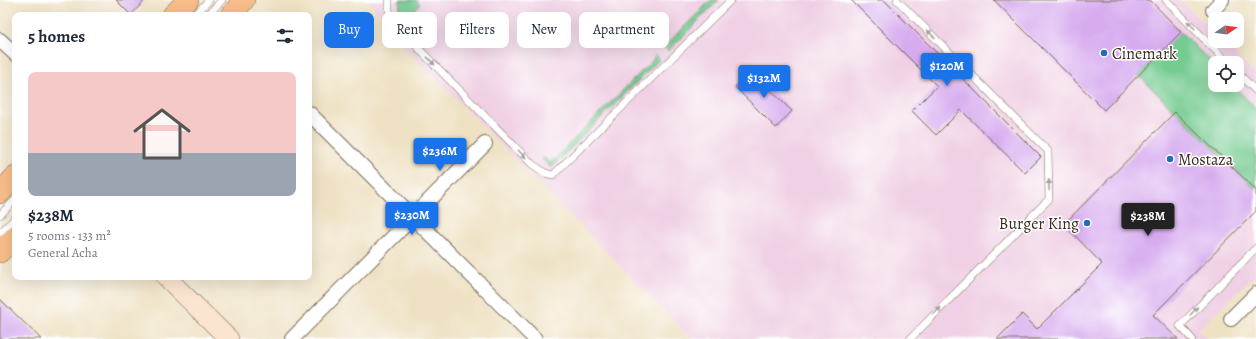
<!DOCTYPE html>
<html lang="en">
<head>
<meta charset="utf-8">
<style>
  body { margin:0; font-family:Alegreya,serif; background:#f2f2f3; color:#1f2937; height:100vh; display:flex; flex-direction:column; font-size:15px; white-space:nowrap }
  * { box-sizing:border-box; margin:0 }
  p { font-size:13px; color:#747a83 }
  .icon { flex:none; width:22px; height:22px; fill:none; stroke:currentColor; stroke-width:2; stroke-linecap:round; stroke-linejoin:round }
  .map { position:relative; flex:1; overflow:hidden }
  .details { position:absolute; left:12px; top:12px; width:300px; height:268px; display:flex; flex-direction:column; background:#fff; border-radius:8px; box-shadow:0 4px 16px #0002 }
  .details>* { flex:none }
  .guide { position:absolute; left:324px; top:12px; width:380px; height:36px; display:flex; gap:8px }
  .needle { width:26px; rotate:77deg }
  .tools { position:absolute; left:1208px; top:12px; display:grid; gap:8px }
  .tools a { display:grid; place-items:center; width:36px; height:36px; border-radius:8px; background:#fff; box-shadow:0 4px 16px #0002; font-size:20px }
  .price { position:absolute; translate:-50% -34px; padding:0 9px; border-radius:4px; background:#1a73e8; color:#fff; font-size:13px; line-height:26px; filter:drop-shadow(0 1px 2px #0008) }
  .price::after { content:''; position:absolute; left:50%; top:24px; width:12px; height:9px; margin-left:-6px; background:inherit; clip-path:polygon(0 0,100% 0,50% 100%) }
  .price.current { background:#222; color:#fff }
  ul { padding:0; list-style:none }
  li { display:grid; align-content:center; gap:8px; height:212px; padding:0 16px }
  li span { display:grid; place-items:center; height:124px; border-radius:8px; color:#555 }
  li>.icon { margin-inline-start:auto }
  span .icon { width:72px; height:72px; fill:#fffc; stroke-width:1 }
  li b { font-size:17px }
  h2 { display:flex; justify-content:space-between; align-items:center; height:48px; padding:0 16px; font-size:17px }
  .tag { padding:0 14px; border-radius:8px; background:#fff; box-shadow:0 4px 16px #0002; font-size:14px; line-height:36px }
  .tag.current { background:#1a73e8; color:#fff }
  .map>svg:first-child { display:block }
  .built { fill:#f0d0e4; fill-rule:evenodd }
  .green { fill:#74cb90; stroke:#587a57 }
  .building { fill:#d7acef }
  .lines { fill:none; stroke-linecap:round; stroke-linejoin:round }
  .service-casing { stroke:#7a6a58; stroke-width:8 }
  .minor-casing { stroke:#7a6a58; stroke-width:16 }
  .secondary-casing { stroke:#7a6a58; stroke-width:20 }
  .primary-casing { stroke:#7a6a58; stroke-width:22 }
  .service { stroke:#fff; stroke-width:7 }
  .minor { stroke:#fff; stroke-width:14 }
  .secondary { stroke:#fce5d0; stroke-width:19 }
  .primary { stroke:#f8bd89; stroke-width:21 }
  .oneway { fill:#a79f9a }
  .poi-dot { fill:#1f6fb2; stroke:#fff; stroke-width:1.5 }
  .labels { text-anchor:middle; stroke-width:3; stroke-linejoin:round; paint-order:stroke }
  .poi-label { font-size:16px; fill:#3b2a1e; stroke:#fff; text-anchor:start }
</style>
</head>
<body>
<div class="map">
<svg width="1256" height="339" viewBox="0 0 1256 339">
  <rect width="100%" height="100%" fill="#fff"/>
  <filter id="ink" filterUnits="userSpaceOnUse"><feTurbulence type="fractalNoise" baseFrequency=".025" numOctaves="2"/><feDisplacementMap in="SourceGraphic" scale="8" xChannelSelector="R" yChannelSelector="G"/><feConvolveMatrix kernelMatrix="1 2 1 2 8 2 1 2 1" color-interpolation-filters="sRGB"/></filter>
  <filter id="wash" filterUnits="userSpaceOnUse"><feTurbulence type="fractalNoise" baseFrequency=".012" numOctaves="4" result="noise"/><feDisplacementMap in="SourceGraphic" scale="16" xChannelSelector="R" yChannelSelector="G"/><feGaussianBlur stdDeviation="0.9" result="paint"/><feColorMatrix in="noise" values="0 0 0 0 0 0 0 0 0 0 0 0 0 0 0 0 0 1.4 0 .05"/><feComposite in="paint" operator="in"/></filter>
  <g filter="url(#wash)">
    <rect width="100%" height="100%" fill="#efe2c4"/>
    <path class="built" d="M369,0H1181L1215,34V41H1222L1256,75V274L1198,330L1207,339H692L393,35ZM1215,63H1237V85H1215Z"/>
    <path class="green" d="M400,0H416L420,4L404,21L399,14Z
      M711,0H719L668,51L664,47Z
      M1181,32L1215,66V85H1233L1256,108V190L1138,75Z
      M656,55L660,59L551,168L542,159L544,158L550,163L654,59L653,58Z"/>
    <g id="blocks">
      <path class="building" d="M116,0H145L131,15Z
        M851,0H884L1041,157L1025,173L961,110L936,135L912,111L937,86Z
        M994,0H1150L1181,32L1104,110Z
        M751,71L792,111L776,128L735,87Z
        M1175,112L1256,190V211L1153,315L1178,339H997L1022,314L1037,329L1102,264L1064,224Z
        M0,299L41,339H0Z"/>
    </g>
  </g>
  <g filter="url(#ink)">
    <use href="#blocks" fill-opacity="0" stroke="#7a6a58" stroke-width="1"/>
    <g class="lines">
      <g class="service-casing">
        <path id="service" d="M389,0V11L392,18L422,52L532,164L545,173L553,175L731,0
          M897,0L1048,151L1049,199L910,339
          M1166,0L1228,63
          M195,15L209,0
          M208,15L222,0
          M1237,72L1256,91
          M0,215L15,200
          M0,233L15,218
          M1192,339L1180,326L1256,248"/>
      </g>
      <g class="minor-casing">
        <path id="minor" d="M1213,10L1222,0
          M0,40L15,54
          M309,113L535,339
          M1231,319L1256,294
          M292,339L485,144"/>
      </g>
      <g class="secondary-casing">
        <path id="secondary" d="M166,277L229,339"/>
      </g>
      <g class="primary-casing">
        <path id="primary" d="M173,15L188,0
          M231,15L244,0
          M0,193L15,177
          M0,252L15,237"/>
      </g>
      <use href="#service" class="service"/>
      <use href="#minor" class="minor"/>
      <use href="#secondary" class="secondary"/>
      <use href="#primary" class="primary"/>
    </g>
    <defs><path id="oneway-solid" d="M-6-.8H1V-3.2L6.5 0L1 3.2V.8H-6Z"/></defs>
    <g class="oneway">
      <use href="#oneway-solid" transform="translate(1191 25) rotate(-135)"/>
      <use href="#oneway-solid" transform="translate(931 34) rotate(-135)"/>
      <use href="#oneway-solid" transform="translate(431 61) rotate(46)"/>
      <use href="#oneway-solid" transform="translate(522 154) rotate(45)"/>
      <use href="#oneway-solid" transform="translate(1049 185) rotate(-91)"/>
      <use href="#oneway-solid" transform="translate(937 311) rotate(-45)"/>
      <use href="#oneway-solid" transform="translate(1194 311) rotate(-46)"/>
    </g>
  </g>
  <g class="poi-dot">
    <circle cx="1104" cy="53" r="4"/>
    <circle cx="1170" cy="159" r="4"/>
    <circle cx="1087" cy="223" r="4"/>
  </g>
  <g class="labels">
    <g class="poi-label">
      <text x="1112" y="59">Cinemark</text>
      <text x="1178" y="165">Mostaza</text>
      <text x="1079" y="229" text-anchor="end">Burger King</text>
    </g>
  </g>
</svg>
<div class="tools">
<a><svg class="needle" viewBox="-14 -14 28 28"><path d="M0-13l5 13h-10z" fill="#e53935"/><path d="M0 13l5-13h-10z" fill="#747a83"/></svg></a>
<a><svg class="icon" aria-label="locate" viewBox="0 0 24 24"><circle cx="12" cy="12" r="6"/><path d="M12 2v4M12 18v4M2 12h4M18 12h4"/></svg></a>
</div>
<b class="price" style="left:947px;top:87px">$120M</b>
<b class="price" style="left:764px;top:99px">$132M</b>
<b class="price" style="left:440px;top:172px">$236M</b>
<b class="price" style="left:412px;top:236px">$230M</b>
<b class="price current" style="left:1148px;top:237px">$238M</b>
<div class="guide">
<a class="tag current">Buy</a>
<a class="tag">Rent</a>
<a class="tag">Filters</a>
<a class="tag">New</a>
<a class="tag">Apartment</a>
</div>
<section class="details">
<h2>5 homes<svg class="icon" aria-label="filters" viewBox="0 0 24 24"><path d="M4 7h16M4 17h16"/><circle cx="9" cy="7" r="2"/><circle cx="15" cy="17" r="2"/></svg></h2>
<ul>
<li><span style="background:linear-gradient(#f6c9c9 65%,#9aa5b1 0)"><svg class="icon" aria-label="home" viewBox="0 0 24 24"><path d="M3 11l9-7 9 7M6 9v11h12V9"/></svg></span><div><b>$238M</b><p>5 rooms · 133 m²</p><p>General Acha</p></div></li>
</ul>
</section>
</div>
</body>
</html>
